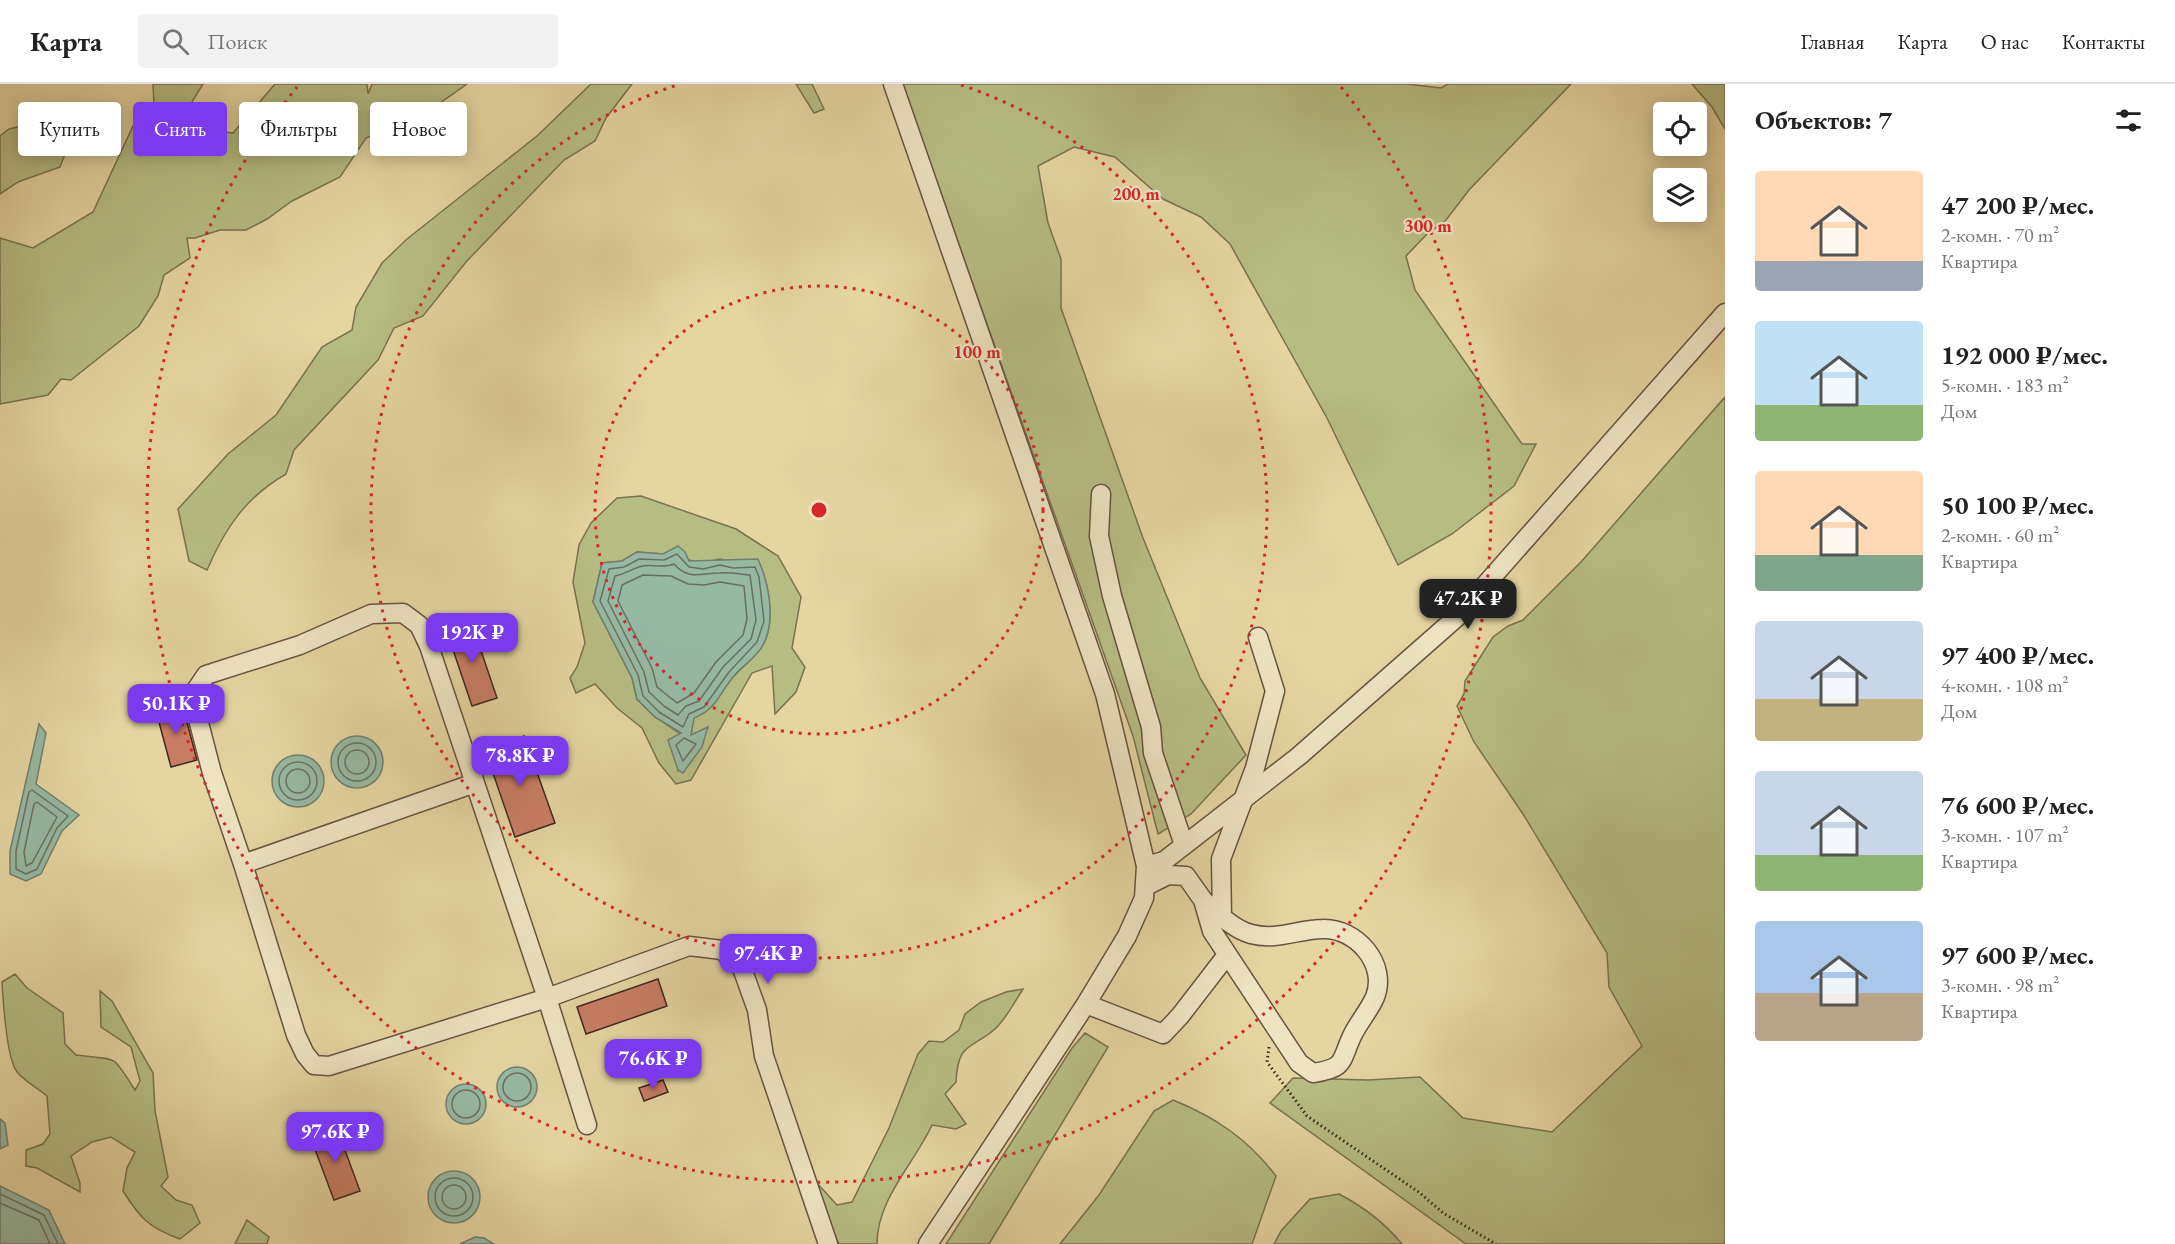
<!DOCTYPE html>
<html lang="ru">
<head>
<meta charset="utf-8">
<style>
  body { margin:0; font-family:"EB Garamond",serif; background:#f2f2f2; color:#222; height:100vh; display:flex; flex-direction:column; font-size:22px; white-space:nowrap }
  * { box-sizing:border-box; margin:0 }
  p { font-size:20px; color:#767676 }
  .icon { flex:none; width:33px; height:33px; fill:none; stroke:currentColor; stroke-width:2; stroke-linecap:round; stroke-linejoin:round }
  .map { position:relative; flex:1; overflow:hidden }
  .panel { display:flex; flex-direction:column; background:#fff; width:450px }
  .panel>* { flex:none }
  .guide { position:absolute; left:18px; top:18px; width:570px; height:54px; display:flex; gap:12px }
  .controls { position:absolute; left:1653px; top:18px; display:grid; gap:12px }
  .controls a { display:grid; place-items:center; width:54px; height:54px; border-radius:6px; background:#fff; box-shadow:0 3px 15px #0003; font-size:30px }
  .price { position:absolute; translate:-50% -51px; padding:0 14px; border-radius:12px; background:#7c3aed; color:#fff; font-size:20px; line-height:39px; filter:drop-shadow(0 2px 3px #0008) }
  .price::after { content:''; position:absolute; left:50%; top:36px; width:18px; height:14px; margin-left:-9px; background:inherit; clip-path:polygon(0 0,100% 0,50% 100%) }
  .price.current { background:#222; color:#fff }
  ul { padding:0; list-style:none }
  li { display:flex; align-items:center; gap:18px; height:150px; padding:0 30px }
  li span { display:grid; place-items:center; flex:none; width:168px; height:120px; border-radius:6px; color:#555 }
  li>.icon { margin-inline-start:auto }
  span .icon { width:72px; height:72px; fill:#fffc; stroke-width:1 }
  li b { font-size:26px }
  h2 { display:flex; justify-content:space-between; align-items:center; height:72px; padding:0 30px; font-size:26px }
  .pill { padding:0 21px; border-radius:6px; background:#fff; box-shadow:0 3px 15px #0003; font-size:21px; line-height:54px }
  .pill.current { background:#7c3aed; color:#fff }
  header { display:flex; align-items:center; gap:36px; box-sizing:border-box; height:84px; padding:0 30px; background:#fff; border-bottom:2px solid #e0e0e0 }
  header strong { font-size:28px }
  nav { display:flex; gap:33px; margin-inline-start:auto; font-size:21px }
  .search { width:420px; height:54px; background:#f2f2f2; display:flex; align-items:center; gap:15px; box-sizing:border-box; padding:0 21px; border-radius:6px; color:#767676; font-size:22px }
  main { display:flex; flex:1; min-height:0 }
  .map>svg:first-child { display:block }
  .green { fill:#b6bd83; stroke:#7a7251; stroke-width:1.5; fill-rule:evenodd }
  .water { fill:#96b9a3; stroke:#737f6e; stroke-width:1.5 }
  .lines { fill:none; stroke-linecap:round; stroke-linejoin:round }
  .shore { stroke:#6a7061; stroke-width:1.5 }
  .building { fill:#c97e64; stroke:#3f281f; stroke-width:1.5 }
  .minor-casing { stroke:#685340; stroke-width:21 }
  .path { stroke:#3f281f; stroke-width:3; stroke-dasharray:1.5 3; stroke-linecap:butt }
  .minor { stroke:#eee4c2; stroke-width:18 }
  .ring { fill:none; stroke:#d62828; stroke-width:3; stroke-dasharray:3 6 }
  .centre { fill:#d62828; stroke:#eee4c2; stroke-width:3 }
  .ring-label { font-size:18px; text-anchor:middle; font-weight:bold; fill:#d62828; stroke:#eee4c2; stroke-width:4.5; stroke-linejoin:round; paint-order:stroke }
</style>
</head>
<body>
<header>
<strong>Карта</strong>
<div class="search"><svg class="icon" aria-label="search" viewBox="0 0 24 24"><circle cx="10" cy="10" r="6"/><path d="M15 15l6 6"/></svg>Поиск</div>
<nav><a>Главная</a><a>Карта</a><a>О нас</a><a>Контакты</a></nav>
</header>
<main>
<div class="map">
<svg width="1725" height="1160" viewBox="0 0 1725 1160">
  <rect width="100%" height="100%" fill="#e5d5a1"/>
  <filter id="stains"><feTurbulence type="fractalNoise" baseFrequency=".00333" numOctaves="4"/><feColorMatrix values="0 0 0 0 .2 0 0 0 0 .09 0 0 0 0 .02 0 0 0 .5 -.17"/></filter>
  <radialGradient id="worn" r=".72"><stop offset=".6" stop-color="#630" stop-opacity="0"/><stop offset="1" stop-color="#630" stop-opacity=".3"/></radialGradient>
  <path class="green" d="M153,0H203L187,26L196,45L233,49L275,0H367L368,10L372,0H467L440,19L409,23L388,44L366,54L340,93L292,117L267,135L246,146H220L195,154H187L190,174L164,191L158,212L139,242L71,296L61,295L48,311L0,320V154L33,164L93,128L133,42L154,21Z
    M591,0H632L606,34L595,57L564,76L466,178L423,232L394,244L378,276L294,366L286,390C246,413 225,444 207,486L189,477L178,425L228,370L276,331L322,263L352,246L356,223L382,179L407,155L537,52Z
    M796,0H812L824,25L814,29Z
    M902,0H1407L1441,4L1448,0H1571L1469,106L1446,136L1426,151L1406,172L1415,206L1522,360H1536L1514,402L1452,450L1398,481L1327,334L1230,160L1201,133L1163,115L1115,73L1074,63L1038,82L1048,139L1061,175V224L1143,454L1200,594L1246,671L1191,730L1158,750L1133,652Z
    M1692,0H1725V45L1712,23Z
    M45,37L62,40L65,70L60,83L18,98L0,110V52L9,45Z
    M1725,313V1160H1466L1270,1019L1293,994L1368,996L1420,993L1463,1034L1552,1048L1642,962L1609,903L1607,869L1523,730L1474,658L1457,622L1464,610L1465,597L1493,553L1508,542L1523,536L1581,478Z
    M641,412L736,445L778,472L801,513L792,564L805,583L796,608L775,630L772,582L752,589L691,696L676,700L659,679L642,644L617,624L595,600L576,609L570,594L577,583L585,559L573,498L579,461L591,439L617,414ZM637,468L663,470L702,479L720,475L734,478L758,476C769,500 776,537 763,561C756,574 743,581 734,592C719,609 717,625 693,634L691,652L707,644L678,686L681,650L655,633L637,615L632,594L593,518L602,479L622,477Z
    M15,890L27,904L63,929L65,960L76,971C120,977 110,968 135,1006L140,997L131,963L101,943L100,907L112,917L153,989L155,1027L168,1093L161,1102L176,1116L192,1121L200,1139L180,1155C149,1144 140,1134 123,1107L127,1084L135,1068L111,1053L92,1058L71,1072L80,1099V1108L37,1084L26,1082V1066L43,1060L50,1050L47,1012C38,1004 24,997 17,988C7,975 3,915 2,898Z
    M1023,905C1015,917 1006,935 995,945C971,966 958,957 956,998L945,1010L966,1040L956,1045L932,1041C914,1080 877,1115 877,1160H839L818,1114L815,1097L837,1121L852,1118L889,1044L918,970L929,957L943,958L959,946L965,930L981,918L1006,908Z
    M1085,949L1108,963L989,1160H946L1072,964Z
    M1173,1016C1215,1033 1248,1055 1276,1092L1252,1160H1060L1099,1111L1154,1027Z
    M1339,1110C1364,1123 1384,1138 1402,1160H1274L1281,1147L1310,1115Z
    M247,1136L269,1153L267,1160H235Z"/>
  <path class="water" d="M678,462L685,468L689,477L758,475C769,500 776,537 763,561C756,574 743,581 734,592C719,609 717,625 694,634L691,651L708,643L702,663L683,689L678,686L668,656L681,649L655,633L637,615L632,594L593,518L602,479L622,477L637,468L663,470Z
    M39,640L46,649L36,700L79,731L62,747L41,790L26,797L10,790V767Z
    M331 678a26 26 0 1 1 52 0a26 26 0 1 1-52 0Z
    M272 697a26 26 0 1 1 52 0a26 26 0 1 1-52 0Z
    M497 1003a20 20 0 1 1 40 0a20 20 0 1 1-40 0Z
    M446 1020a20 20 0 1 1 40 0a20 20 0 1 1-40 0Z
    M0,1035L5,1039L8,1061L0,1065Z
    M428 1113a26 26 0 1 1 52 0a26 26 0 1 1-52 0Z
    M0,1102L49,1126L65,1160H0Z
    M475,1153L484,1154L494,1160H460Z"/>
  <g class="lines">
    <path class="shore" d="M677,470L689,483L703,485L720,481L733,484L755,483L759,493L764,537L757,558L729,588L704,623L689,630L683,643L659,628L643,612L638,591L600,517L609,485L624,483L639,475L664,476Z
      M674,480C689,497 701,489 720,489C729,488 740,490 750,491L756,536L751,555L723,583L699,617L686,622L678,631L664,622L649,608L644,588L608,517L615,492C625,490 630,486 639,483C650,479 662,485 674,480Z
      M643,491L671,492L688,500L704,501L720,498L744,502L747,535L743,551L716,578L694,609L677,619L657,603L652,584L618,517L622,501Z
      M684,654L696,660L683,677L676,661Z
      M338 678a19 19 0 1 1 38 0a19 19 0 1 1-38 0Z
      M345 678a12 12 0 1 1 24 0a12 12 0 1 1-24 0Z
      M279 697a19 19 0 1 1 38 0a19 19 0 1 1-38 0Z
      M286 697a12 12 0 1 1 24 0a12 12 0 1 1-24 0Z
      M32,706L68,732L57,744L37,785L26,790L16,785V767L29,708Z
      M37,718L57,733L32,779L26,782L24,768L34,720Z
      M503 1003a14 14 0 1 1 28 0a14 14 0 1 1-28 0Z
      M452 1020a14 14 0 1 1 28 0a14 14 0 1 1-28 0Z
      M435 1113a19 19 0 1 1 38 0a19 19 0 1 1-38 0Z
      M442 1113a12 12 0 1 1 24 0a12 12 0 1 1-24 0Z
      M0,1110L44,1131L58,1160
      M0,1119L39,1136L50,1160"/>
  </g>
  <path class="building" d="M471,537L497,614L472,622L446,545Z
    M182,620L197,676L171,683L156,627Z
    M524,652L555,739L515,753L485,666Z
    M658,895L667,922L586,950L577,923Z
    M663,996L668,1008L644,1017L639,1004Z
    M336,1042L360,1107L334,1116L310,1052Z"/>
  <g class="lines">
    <g class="minor-casing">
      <path id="minor" d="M893,0L1105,610L1146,782L1144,814L1127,852L1086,920L928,1160
        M1101,410L1099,452L1112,512L1151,643L1153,669L1184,761
        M475,699L243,780L212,689L192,612L206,591L300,561L371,530L403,529L419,541L429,562L547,914L587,1041
        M243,780L296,951L305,970L314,981L329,982L547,914L689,862L722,866L742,884L757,926L764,972L828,1160
        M1146,782L1164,777L1299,672L1457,533L1725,229
        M1146,802L1168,791L1186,792L1203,816L1212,847L1299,979L1313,989C1346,984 1340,978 1352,952C1358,939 1369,927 1375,913C1388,880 1356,844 1323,845C1299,845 1277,857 1251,850C1233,845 1216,828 1203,816
        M1222,834L1221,775L1255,684L1275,607L1258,553
        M1086,920L1163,950L1180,932L1227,871"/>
    </g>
    <path class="path" d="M1269,963L1267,978L1307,1032L1420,1109L1443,1129L1496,1160"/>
    <use href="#minor" class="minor"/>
  </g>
  <g class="ring">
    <circle cx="819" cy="426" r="224"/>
    <path d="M961 1A448 448 0 1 1 677 1"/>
    <path d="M1341 3A672 672 0 1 1 297 3"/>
  </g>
  <circle cx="819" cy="426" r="9" class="centre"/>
  <g class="ring-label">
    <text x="1136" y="116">200 m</text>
    <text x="1428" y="148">300 m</text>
    <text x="977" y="274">100 m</text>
  </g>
  <rect width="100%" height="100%" filter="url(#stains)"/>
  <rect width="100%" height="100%" fill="url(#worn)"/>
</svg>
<div class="controls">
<a><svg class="icon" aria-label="locate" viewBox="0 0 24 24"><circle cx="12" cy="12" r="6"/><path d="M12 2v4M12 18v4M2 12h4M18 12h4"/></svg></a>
<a><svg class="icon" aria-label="layers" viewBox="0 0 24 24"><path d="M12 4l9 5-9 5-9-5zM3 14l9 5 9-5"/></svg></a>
</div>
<b class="price current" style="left:1468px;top:546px">47.2K ₽</b>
<b class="price" style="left:472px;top:580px">192K ₽</b>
<b class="price" style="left:176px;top:651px">50.1K ₽</b>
<b class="price" style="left:520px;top:703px">78.8K ₽</b>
<b class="price" style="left:768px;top:901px">97.4K ₽</b>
<b class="price" style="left:653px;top:1006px">76.6K ₽</b>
<b class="price" style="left:335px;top:1079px">97.6K ₽</b>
<div class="guide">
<a class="pill">Купить</a>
<a class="pill current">Снять</a>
<a class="pill">Фильтры</a>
<a class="pill">Новое</a>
</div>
</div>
<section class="panel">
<h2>Объектов: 7<svg class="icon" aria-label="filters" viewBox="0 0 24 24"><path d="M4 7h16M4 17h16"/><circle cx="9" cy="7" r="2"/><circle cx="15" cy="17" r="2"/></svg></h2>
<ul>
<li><span style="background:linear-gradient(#ffd9b3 75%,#9aa5b1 0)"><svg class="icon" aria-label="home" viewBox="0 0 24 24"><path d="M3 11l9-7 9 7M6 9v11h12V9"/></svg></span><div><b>47 200 ₽/мес.</b><p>2-комн. · 70 m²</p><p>Квартира</p></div></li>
<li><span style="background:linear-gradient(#bfe0f5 70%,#8fb573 0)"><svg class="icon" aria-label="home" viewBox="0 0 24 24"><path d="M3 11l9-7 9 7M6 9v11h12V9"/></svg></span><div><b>192 000 ₽/мес.</b><p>5-комн. · 183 m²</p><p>Дом</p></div></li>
<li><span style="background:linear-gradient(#ffd9b3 70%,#7fa58c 0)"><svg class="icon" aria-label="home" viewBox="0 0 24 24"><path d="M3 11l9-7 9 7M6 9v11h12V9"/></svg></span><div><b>50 100 ₽/мес.</b><p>2-комн. · 60 m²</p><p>Квартира</p></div></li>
<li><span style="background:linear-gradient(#c9d6e8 65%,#c2b280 0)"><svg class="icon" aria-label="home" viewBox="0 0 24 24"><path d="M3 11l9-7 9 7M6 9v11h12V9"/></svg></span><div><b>97 400 ₽/мес.</b><p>4-комн. · 108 m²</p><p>Дом</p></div></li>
<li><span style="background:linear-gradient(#c9d6e8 70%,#8fb573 0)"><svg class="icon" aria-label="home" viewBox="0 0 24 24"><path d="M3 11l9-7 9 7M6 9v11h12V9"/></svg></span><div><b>76 600 ₽/мес.</b><p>3-комн. · 107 m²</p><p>Квартира</p></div></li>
<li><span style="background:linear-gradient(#a9c7e8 60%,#b9a48a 0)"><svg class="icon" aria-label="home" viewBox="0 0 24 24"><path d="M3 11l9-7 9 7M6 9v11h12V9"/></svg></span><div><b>97 600 ₽/мес.</b><p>3-комн. · 98 m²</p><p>Квартира</p></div></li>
</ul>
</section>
</main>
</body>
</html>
